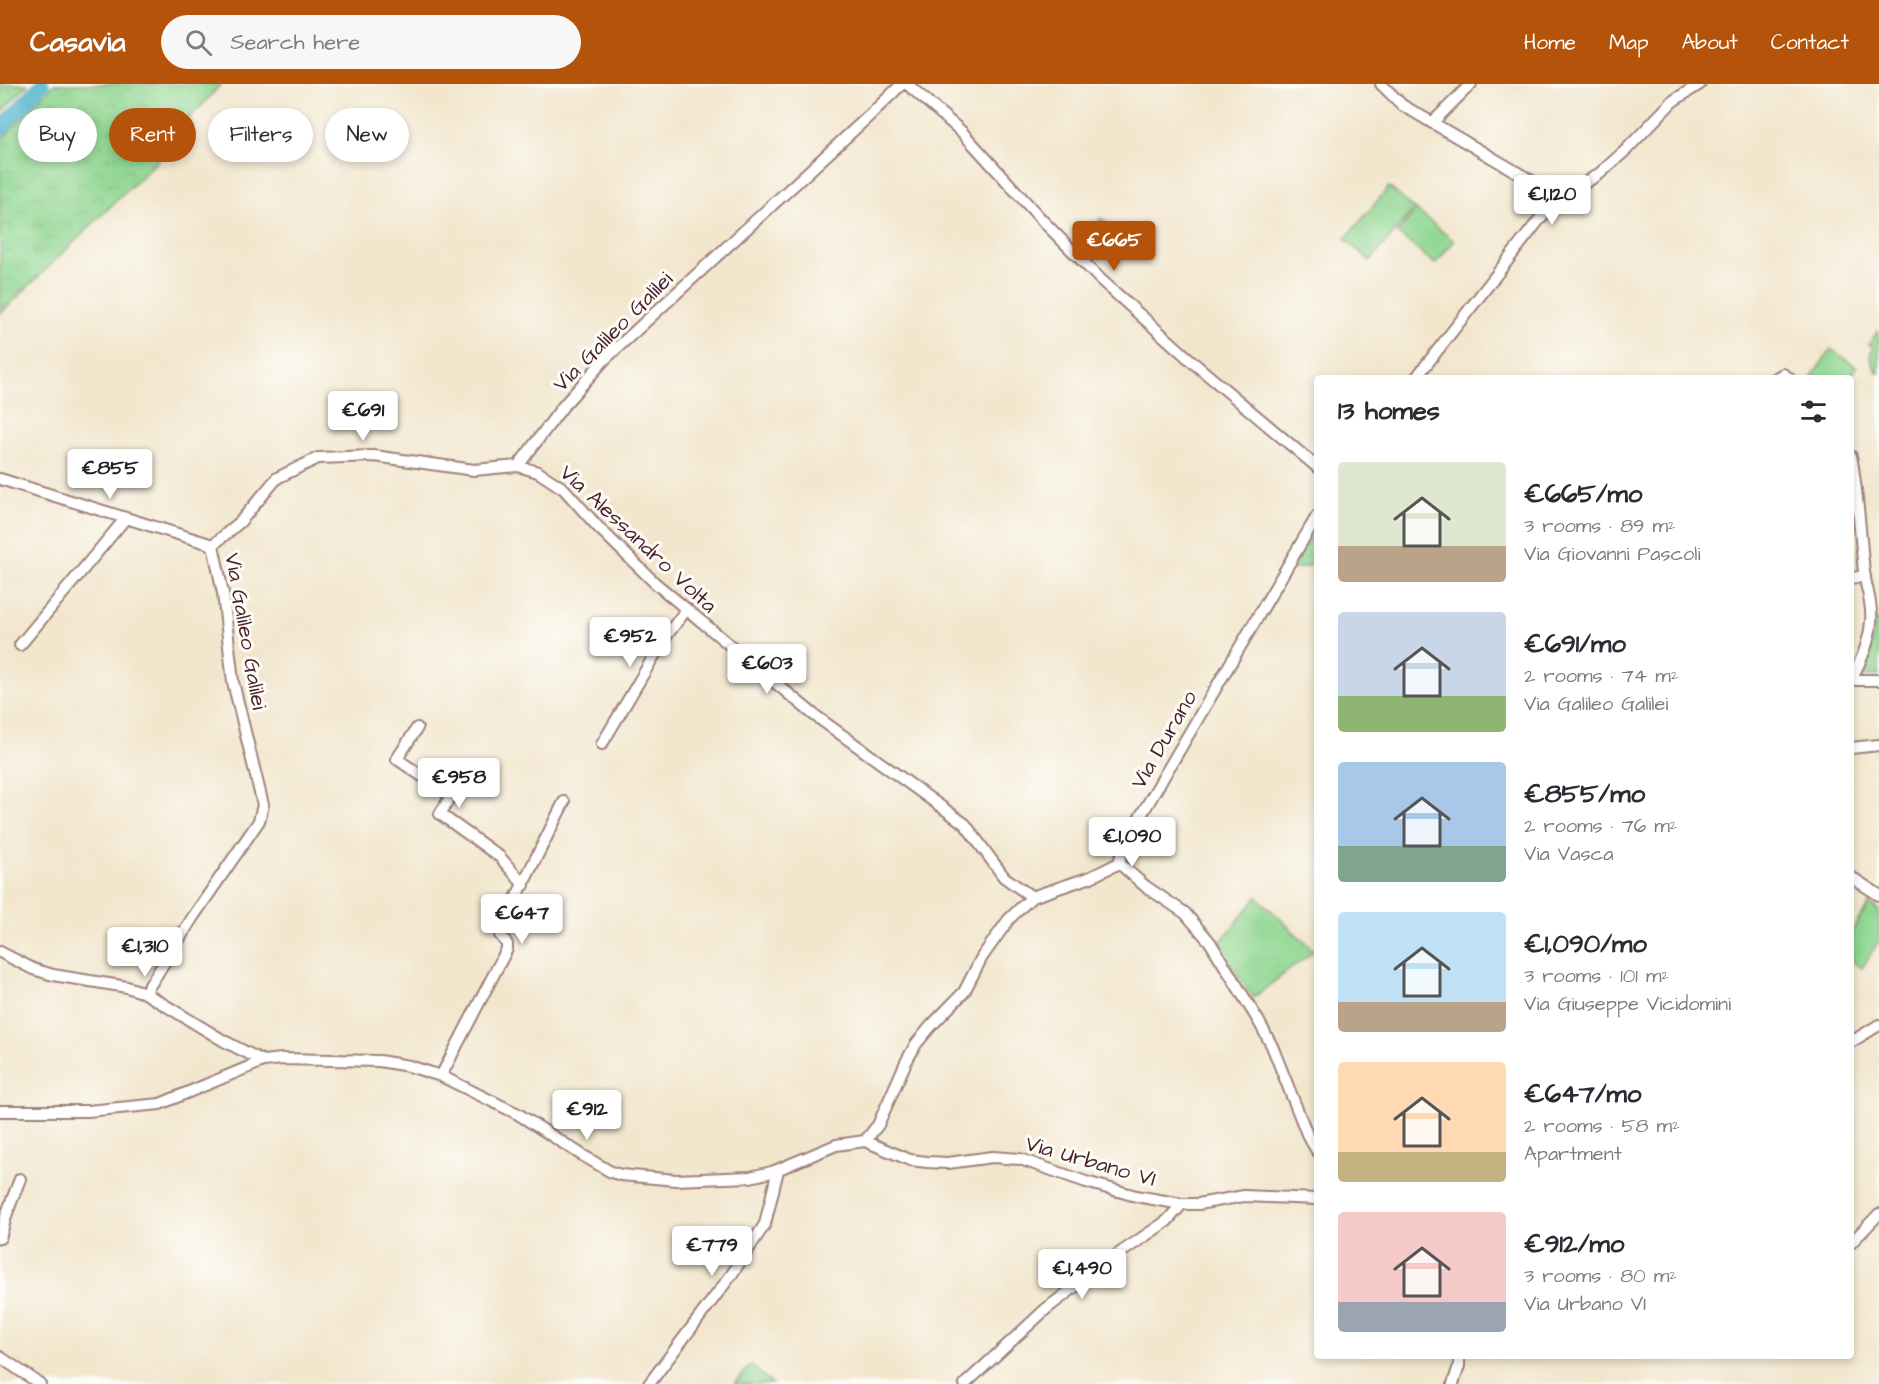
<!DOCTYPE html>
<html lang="en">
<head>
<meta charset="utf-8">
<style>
  body { margin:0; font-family:"Architects Daughter",sans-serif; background:#f7f7f7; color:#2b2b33; height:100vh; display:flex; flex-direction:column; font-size:22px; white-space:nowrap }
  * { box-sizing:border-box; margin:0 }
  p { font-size:20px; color:#7c7c81 }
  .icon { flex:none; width:33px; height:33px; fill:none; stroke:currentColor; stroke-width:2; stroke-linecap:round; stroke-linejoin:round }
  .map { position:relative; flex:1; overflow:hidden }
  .side { position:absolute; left:1314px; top:291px; width:540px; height:984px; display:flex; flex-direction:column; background:#fff; border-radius:6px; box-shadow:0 3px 9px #0003 }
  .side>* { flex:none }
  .hud { position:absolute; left:18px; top:24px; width:570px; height:54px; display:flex; gap:12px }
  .price { position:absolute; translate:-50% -51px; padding:0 14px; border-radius:6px; background:#fff; color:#222; font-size:20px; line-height:39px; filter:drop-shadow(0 2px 3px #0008) }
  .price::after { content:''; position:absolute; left:50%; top:36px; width:18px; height:14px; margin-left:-9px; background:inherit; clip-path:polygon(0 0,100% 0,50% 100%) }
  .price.on { background:#b45309; color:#fff }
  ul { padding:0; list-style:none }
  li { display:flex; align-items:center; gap:18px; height:150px; padding:0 24px }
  li span { display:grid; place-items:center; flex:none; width:168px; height:120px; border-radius:6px; color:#555 }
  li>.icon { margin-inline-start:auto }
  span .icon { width:72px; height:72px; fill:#fffc; stroke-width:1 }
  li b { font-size:26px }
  h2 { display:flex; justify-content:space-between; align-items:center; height:72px; padding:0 24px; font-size:26px }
  .pill { padding:0 21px; border-radius:27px; background:#fff; box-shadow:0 3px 9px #0003; font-size:21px; line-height:54px }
  .pill.on { background:#b45309; color:#fff }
  header { display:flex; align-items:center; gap:36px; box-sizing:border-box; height:84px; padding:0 30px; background:#b45309; color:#fff }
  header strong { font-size:28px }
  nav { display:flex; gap:33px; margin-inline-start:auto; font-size:21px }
  .search { width:420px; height:54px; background:#f7f7f7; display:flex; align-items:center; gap:15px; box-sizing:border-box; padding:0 21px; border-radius:33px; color:#7c7c81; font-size:22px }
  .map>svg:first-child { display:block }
  .green { fill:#8ed590; stroke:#6c7a5e; stroke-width:1.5 }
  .park { fill:url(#park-crowns); stroke:#6c7a5e; stroke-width:1.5 }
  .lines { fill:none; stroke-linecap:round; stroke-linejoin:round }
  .river { stroke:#4db3cc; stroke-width:15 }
  .minor-casing { stroke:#9e827c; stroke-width:14 }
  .minor { stroke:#fff; stroke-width:10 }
  .labels { text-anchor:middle; stroke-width:6; stroke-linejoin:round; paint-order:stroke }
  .street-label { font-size:22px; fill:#4a1f2b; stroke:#fdfcf7 }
</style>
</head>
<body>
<header>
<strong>Casavia</strong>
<div class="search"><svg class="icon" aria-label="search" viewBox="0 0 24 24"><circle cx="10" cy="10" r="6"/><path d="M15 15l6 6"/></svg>Search here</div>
<nav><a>Home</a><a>Map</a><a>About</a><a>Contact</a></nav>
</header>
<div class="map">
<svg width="1879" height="1300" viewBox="0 0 1879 1300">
  <defs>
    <pattern id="park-crowns" width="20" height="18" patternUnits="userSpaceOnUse" patternTransform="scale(1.5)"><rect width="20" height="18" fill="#8ed590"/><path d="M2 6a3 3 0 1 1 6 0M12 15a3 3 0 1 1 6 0" fill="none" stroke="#7cb67c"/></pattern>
  </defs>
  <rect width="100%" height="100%" fill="#fdfcf7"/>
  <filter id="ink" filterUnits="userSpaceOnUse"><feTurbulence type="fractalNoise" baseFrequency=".0167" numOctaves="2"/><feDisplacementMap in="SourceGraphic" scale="12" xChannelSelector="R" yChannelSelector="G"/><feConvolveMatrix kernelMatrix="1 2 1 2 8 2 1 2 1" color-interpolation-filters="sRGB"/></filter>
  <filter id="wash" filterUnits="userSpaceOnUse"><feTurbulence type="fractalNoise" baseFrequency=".008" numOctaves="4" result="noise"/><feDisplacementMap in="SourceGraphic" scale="24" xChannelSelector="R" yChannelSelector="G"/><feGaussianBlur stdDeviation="1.35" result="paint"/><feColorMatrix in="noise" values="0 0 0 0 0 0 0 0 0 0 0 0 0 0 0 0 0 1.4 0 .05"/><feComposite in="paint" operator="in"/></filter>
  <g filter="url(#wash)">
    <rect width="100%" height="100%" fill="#f2e6cd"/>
    <path class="green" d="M1389,103L1414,125L1370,177L1345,155Z
      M1416,126L1454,157L1435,180L1397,149Z
      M1101,134L1111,142L1095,161L1085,153Z
      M1878,247L1879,248V289L1875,286L1870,270L1873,264L1869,260Z
      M1831,265L1857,283L1850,294H1811Z
      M1313,450L1317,453V472L1309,482L1289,486Z
      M1257,813L1314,867L1253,914L1218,861Z
      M1869,820L1879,826V857L1862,884L1851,876V848Z
      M751,1281L772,1300H734Z"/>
    <path class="park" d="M0,0H28L0,29Z
      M54,0H221L199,25L189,33L193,42L0,230V57Z
      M1876,535L1879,537V591L1858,593L1870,567Z"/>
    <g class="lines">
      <path class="river" d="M0,45L42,0"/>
    </g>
  </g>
  <g filter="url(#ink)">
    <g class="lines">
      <g class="minor-casing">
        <path id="minor" d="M907,0L962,48L1041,135L1101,196L1196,281L1317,383
          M1381,0L1402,21L1561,114
          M1432,39L1471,0
          M1416,294L1546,127L1561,114L1599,90L1626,66L1673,17L1700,0
          M1776,294L1783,290L1789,294
          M1851,372C1858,410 1860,449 1864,488C1866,505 1873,520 1871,538C1869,560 1861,577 1851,595
          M518,382L538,388L564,405L597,442L655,499L813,630L965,740L1004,793L1032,813
          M0,395L213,461
          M1851,494L1865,492
          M20,561L125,435
          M1851,596H1879
          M417,644L397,675L451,712L440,730L500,773L524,801
          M602,660L664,555L686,526
          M1851,664L1879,661
          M1119,779L1145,802L1185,829L1210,858L1258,936L1272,962L1307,1050L1317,1067
          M1851,793L1879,811
          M0,868L33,885L53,891L127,903L145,909L224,957L263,977
          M145,909L193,833L259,737L263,721L233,598L223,509L213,461L240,438L277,394L318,374L374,372L474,386L518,382L564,321L605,275L870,31L902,0
          M1851,958L1879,941
          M441,992L507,865V860L500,851V846L564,718
          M0,1027H88L160,1020L263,977L282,975L379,977L409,982L441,992L518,1030L582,1071L611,1088L621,1091L676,1096L750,1093L772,1088L836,1061L865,1057L910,1076L927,1078L948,1079L992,1073L1020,1075L1086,1098L1136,1112L1182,1120H1198L1244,1112L1317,1115
          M865,1057L878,1041L906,978L916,960L931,942L964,908L982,873L1009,835L1032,813L1091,793L1119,779L1122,768L1140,733L1317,432
          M0,1154L7,1129L20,1095
          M1851,1159L1879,1130
          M0,1273L40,1300
          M649,1300L732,1190L765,1140L778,1086
          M965,1300L1046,1225L1117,1171L1167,1137L1182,1120
          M1453,1300L1459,1282V1272"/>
      </g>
      <use href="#minor" class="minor"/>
    </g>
  </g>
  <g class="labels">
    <g class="street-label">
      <text transform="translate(612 247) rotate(-45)" y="8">Via Galileo Galilei</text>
      <text transform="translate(639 454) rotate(43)" y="8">Via Alessandro Volta</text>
      <text transform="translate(247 547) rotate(80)" y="8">Via Galileo Galilei</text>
      <text transform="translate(1163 655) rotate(-60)" y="8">Via Durano</text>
      <text transform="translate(1091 1076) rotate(16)" y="8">Via Urbano VI</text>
    </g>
  </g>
</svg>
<b class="price" style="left:1552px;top:142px">€1,120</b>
<b class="price on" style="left:1114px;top:188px">€665</b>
<b class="price" style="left:363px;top:358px">€691</b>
<b class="price" style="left:110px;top:416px">€855</b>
<b class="price" style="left:630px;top:584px">€952</b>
<b class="price" style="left:767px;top:611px">€603</b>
<b class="price" style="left:459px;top:725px">€958</b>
<b class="price" style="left:1132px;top:784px">€1,090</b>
<b class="price" style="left:522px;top:861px">€647</b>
<b class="price" style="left:145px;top:894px">€1,310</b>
<b class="price" style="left:587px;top:1057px">€912</b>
<b class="price" style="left:712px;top:1193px">€779</b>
<b class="price" style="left:1082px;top:1216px">€1,490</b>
<div class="hud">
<a class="pill">Buy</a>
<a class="pill on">Rent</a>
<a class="pill">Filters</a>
<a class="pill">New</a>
</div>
<section class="side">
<h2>13 homes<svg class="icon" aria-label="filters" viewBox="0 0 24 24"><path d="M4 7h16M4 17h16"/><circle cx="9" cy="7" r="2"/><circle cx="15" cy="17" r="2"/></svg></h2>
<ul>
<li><span style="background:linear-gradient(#dfe7d0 70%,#b9a48a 0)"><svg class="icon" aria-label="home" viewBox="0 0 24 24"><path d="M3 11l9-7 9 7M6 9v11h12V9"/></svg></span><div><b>€665/mo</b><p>3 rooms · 89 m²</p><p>Via Giovanni Pascoli</p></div></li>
<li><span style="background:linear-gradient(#c9d6e8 70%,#8fb573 0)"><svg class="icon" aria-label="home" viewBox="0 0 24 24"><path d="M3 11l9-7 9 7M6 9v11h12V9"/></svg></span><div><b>€691/mo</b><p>2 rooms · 74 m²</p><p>Via Galileo Galilei</p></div></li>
<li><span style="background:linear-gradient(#a9c7e8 70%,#7fa58c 0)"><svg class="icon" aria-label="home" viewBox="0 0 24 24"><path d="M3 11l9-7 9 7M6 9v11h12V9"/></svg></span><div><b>€855/mo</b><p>2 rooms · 76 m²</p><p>Via Vasca</p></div></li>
<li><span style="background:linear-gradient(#bfe0f5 75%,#b9a48a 0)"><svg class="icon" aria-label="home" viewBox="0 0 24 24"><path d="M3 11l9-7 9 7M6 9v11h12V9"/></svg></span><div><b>€1,090/mo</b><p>3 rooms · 101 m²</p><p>Via Giuseppe Vicidomini</p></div></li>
<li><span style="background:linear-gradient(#ffd9b3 75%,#c2b280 0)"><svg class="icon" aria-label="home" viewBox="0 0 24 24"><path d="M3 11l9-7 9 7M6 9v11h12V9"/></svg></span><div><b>€647/mo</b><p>2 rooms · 58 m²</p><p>Apartment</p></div></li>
<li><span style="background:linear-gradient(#f6c9c9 75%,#9aa5b1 0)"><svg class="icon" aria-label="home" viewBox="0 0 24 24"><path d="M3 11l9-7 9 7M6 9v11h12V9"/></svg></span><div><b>€912/mo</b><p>3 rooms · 80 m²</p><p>Via Urbano VI</p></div></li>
</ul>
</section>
</div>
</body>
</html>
